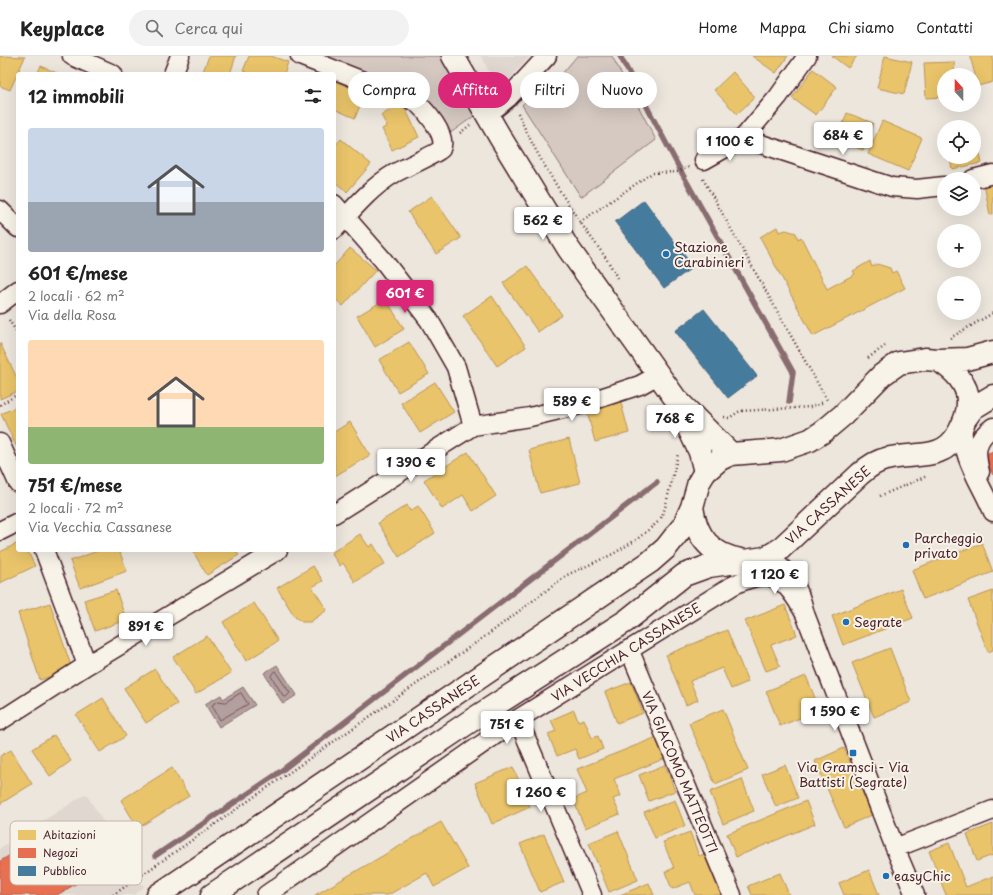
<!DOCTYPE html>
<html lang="it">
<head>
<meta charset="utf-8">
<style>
  body { margin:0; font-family:"Playpen Sans",sans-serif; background:#f2f2f2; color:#222; height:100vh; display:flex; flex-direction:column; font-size:15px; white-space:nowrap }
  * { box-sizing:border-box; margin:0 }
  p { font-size:13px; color:#767676 }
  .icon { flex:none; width:22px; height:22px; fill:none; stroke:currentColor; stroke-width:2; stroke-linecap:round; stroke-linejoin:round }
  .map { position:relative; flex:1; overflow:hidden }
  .details { position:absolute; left:16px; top:16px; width:320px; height:480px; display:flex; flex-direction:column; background:#fff; border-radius:4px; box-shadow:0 4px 16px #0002 }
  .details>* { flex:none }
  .banner { position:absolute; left:348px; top:16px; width:380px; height:36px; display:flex; gap:8px }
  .needle { width:26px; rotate:339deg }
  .fabs { position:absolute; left:937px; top:12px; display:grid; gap:8px }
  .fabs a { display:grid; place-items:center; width:44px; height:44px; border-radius:50%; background:#fff; box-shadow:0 4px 16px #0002; font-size:20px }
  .price { position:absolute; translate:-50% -34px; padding:0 9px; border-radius:4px; background:#fff; color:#222; font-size:13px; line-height:26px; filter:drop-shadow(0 1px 2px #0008) }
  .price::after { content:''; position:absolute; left:50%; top:24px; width:12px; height:9px; margin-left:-6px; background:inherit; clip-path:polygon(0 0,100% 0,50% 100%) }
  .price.active { background:#db2777; color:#fff }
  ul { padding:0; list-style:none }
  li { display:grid; align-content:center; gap:8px; height:212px; padding:0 12px }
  li span { display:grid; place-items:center; height:124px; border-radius:4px; color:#555 }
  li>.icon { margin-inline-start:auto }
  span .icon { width:72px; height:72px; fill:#fffc; stroke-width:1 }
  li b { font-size:17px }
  h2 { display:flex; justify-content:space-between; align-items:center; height:48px; padding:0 12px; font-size:17px }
  .pill { padding:0 14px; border-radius:18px; background:#fff; box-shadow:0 4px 16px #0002; font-size:14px; line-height:36px }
  .pill.active { background:#db2777; color:#fff }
  header { display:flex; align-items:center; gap:24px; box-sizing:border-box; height:56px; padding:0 20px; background:#fff; border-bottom:1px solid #e0e0e0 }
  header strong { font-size:19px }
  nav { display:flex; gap:22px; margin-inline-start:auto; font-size:14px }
  .search { width:280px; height:36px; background:#f2f2f2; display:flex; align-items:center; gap:10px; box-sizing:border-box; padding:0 14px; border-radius:22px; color:#767676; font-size:15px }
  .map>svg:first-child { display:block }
  .built { fill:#e0d7d0 }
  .green { fill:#d5c9c2; stroke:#907476 }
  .water { fill:#b39f9d; stroke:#896c6f }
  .homes { fill:#e9c46a; stroke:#b99257 }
  .shops { fill:#e76f51; stroke:#b85746 }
  .public { fill:#457b9d; stroke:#465f7b }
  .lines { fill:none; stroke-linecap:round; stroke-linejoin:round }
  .shore { stroke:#745259; stroke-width:1 }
  .stream { stroke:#896c6f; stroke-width:5.5 }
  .minor-casing { stroke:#4a1f2b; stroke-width:21 }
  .tertiary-casing { stroke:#4a1f2b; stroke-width:25 }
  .primary-casing { stroke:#4a1f2b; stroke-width:25 }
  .path { stroke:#4a1f2b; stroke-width:2.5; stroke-dasharray:1 3; stroke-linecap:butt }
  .minor { stroke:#f7f3e8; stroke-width:18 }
  .tertiary { stroke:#f7f3e8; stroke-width:22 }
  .primary { stroke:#f7f3e8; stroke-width:22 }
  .poi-dot { fill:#1f6fb2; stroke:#f7f3e8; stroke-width:1.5 }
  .labels { text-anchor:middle; stroke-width:4; stroke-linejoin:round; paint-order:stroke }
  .poi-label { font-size:13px; fill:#4a1f2b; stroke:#f7f3e8; text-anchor:start }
  .street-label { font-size:13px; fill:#4a1f2b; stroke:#f7f3e8 }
  .key { fill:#f7f3e8; stroke:#c3b3af; stroke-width:1 }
  .key-label { font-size:11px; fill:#4a1f2b }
</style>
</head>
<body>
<header>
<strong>Keyplace</strong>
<div class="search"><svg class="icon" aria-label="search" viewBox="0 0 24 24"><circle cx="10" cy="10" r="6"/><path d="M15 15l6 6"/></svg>Cerca qui</div>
<nav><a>Home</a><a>Mappa</a><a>Chi siamo</a><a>Contatti</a></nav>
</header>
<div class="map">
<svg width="993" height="839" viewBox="0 0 993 839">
  <rect width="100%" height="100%" fill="#ece6dd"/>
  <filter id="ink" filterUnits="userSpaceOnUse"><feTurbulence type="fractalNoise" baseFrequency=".025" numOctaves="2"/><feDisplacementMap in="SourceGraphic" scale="8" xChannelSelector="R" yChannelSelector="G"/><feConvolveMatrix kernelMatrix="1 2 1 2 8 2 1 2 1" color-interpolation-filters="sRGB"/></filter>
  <g filter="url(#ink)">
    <path class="built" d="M481,0H530L504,29L494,25Z
      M86,738L144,831L134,839H0V792Z"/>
    <path class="green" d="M319,0H441L474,60L449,78L433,53Z
      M577,0H612L656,84L581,141L522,49L540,29L550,32Z"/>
    <path class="water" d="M277,609L297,639L283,648L264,617Z
      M243,631L255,649L219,671L205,648L221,639L223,643Z"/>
    <path class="homes" d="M0,0L25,1L10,34L0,30Z
      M209,0H236L230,18H202Z
      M249,0H271L288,6L284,18H250L243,15Z
      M752,0H788L776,17Z
      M832,0H857L848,12Z
      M885,0L912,6L904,38L877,32Z
      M970,0H993V26L978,30Z
      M954,6L955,19H944V41L926,42L924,7Z
      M41,10L59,18H37Z
      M813,13L837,31L816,59L792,42Z
      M733,16L755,41L737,58L714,34Z
      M334,25L365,37L355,62L334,53Z
      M403,48L419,81L392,94L382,73L387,70L381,59Z
      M847,57L873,67L863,94L837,84Z
      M882,65L922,82L908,115L868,98Z
      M974,76H975L982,107L952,113L950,101H974Z
      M341,83L371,108L347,136L334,125V91Z
      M993,127V158L990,159L984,128Z
      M432,140L461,182L436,198L408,156Z
      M777,171L779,176L786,174L796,177L798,183L801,181L827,233L855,218L853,215L870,205L872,211L877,208L890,212L892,217L896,215L905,232L813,280L760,181Z
      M350,192L376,214L343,250L334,242V210Z
      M527,210L562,259L538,276L503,227Z
      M492,240L526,291L497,310L463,260Z
      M386,243L404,273L375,291L357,260Z
      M409,286L429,318L398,336L379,304Z
      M0,287L18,324V335L0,343Z
      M435,326L454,356L420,377L401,347Z
      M620,343L629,377L595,386L586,352Z
      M18,350V389L16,390L1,358Z
      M350,366L370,399L335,420L334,376Z
      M569,383L580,427L540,437L529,394Z
      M468,396L496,440L473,455L463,439L442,453L424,424Z
      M407,449L410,455L418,450L435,477L399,501L378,467Z
      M360,478L369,491L373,488L385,508L355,526L343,507L340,510L331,497Z
      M18,487V494H27L35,510L0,527V496Z
      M982,487L993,516L923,543L912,514Z
      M100,494H119L127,515L80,532L70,505Z
      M192,494H235L239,499L207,519Z
      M313,510L323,525L312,531L327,554L310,566H302L295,561L277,532Z
      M901,533L913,562L843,589L832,560Z
      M116,534L126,564L95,575L84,544Z
      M993,535V594L988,596L968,544Z
      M50,547L72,613L40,624L18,557Z
      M254,547L278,585L246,605L223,566Z
      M785,549L797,579L771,589L780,610L766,615L745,565Z
      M727,574L748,626L731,633L722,612L690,625L698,644L686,649L666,599Z
      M207,580L231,617L196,638L173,601Z
      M890,592L911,646L874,661L852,607Z
      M155,613L177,648L146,667L124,632Z
      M806,620L820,654L780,670L766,635Z
      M631,626L643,657L617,667L605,636Z
      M103,642L126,680L100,696L76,659Z
      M723,653L748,714L715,728L689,667Z
      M574,654L578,665L584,663L592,682L598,680L603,693L579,703L575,693L557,700L548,678L556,675L551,664Z
      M54,679L71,705L50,720L32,693Z
      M657,681L666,702L614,723L621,740L613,743L620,758L585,772L573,743L587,737L577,713Z
      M844,692L872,759L844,771L815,705Z
      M11,694L32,728L0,748V700Z
      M665,709L675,735L649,745L639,719Z
      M785,709L798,742L776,751L762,718Z
      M513,711L530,751L492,768L475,727Z
      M172,712L189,740L138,772L121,744Z
      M742,723L754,755L723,768L710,736Z
      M675,744L685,770L655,782L644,756Z
      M806,745L815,768L736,801L727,778Z
      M441,766L468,812L434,831L427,817L388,839H315Z
      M993,768V799L977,805L967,778Z
      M618,775L638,824L609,836L589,787Z
      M690,776L699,800L704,798L721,839H695L690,826L672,833L665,816L674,812L663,786Z
      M544,778L564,826L540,836L520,788Z
      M949,787L966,831L993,820V839H946L929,795Z
      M869,814L879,839H844L839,827Z
      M780,817L789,839H752L748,830Z
      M649,827L654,839H620Z"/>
    <path class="shops" d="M993,395V419L984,399Z
      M60,770L89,820L57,839H0V805Z"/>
    <path class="public" d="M644,144L693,211L664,232L615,166Z
      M704,253L757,320L728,342L675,275Z"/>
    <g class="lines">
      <path class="shore" d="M275,615L290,637L286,641H284L271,620Z
        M241,637L248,648L220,664L212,649L218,645L225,646Z"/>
      <path class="stream" d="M620,0L683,119L793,316L789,346
        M155,800L277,718L657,426"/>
      <g class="minor-casing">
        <path id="minor" d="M72,0L113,18
          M300,0L416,46C425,54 448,79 441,93C438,97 402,113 395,117C371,131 352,154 334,174
          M173,18L180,0
          M487,59L509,41L547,0
          M743,82L892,131L917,133L944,130
          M704,104L743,82L778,41L807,0
          M973,123L993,118
          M334,148L383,204L429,264L456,311L473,370
          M0,154L18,172
          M0,248L18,234
          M963,370C960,400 982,429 993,456
          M0,387L18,427
          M980,416C975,395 975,384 993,371
          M334,458L473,370L530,361L579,349L640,329L658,319
          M0,475L18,466
          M44,494L87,609
          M765,502C791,513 799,532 805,558L895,792L915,839
          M629,593L732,839
          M518,663L592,839
          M0,665L87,609L278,494
          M895,792L993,754
          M266,839L518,663L732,530C772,510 785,521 805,558"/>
      </g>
      <g class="tertiary-casing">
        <path id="tertiary" d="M453,0L500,81L568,192L675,342L731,398
          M681,356L700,396L705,416"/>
      </g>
      <g class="primary-casing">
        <path id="primary" d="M965,363L973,352L993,340
          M692,451C696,481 711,499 741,504
          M158,839L650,506L666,492L684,469L692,451L699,426L705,416L720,403L731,398L781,394L810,384L824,375L843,359L882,319L899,307L925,303L938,304L967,303L993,296
          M212,839L472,664L626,565L684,519L709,510L765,502L779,494L860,418C868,411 876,405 886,403C914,396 944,406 959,376C964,367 968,357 968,347C969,328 953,313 938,304"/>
      </g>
      <path class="path" d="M518,57C534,95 557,131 580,166C593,185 608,202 617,222
        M460,77L470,69
        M703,123L827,344
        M580,166L652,117L677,116L689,111
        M9,264L18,278
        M950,282L993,257
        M868,302L885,290
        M0,349L18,338
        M724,361L729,362L740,355L811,351L824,346
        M880,440L927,420
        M661,462L665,452L678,398
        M113,839L490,577L567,519L613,498L636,484L658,466"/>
      <use href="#minor" class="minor"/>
      <use href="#tertiary" class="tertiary"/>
      <use href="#primary" class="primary"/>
    </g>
  </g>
  <g class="poi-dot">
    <circle cx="666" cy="198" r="4"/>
    <circle cx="906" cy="489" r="4"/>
    <circle cx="846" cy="566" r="4"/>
    <rect x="849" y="693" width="8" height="8" rx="2"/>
    <circle cx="886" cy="820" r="4"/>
  </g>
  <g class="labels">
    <g class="poi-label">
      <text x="674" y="196">Stazione<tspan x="674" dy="15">Carabinieri</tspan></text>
      <text x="914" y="487">Parcheggio<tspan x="914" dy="15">privato</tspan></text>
      <text x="854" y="571">Segrate</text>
      <text x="853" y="716" text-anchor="middle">Via Gramsci - Via<tspan x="853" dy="15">Battisti (Segrate)</tspan></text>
      <text x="894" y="825">easyChic</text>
    </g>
    <g class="street-label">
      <text transform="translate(828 449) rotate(-42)" y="5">VIA CASSANESE</text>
      <text transform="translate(626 596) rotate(-32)" y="5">VIA VECCHIA CASSANESE</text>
      <text transform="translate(433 653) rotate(-34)" y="5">VIA CASSANESE</text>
      <text transform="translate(680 716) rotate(67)" y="5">VIA GIACOMO MATTEOTTI</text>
    </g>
  </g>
  <rect x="10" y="765" width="132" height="64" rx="6" class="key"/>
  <rect x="18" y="774" width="18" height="10" fill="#e9c46a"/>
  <rect x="18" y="792" width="18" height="10" fill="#e76f51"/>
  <rect x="18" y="810" width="18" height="10" fill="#457b9d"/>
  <g class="key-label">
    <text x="43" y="783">Abitazioni</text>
    <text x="43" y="801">Negozi</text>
    <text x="43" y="819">Pubblico</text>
  </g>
</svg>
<div class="fabs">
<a><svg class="needle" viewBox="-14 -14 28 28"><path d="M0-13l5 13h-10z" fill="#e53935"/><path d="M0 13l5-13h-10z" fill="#767676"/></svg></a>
<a><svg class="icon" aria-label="locate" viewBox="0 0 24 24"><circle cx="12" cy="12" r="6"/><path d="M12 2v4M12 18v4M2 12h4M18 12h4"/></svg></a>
<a><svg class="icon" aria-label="layers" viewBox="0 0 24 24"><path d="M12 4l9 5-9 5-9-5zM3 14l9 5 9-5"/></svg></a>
<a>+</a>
<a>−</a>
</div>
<b class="price" style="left:843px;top:100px">684 €</b>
<b class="price" style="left:730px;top:106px">1 100 €</b>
<b class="price" style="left:543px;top:185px">562 €</b>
<b class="price active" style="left:405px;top:258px">601 €</b>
<b class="price" style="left:572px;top:366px">589 €</b>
<b class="price" style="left:675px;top:383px">768 €</b>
<b class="price" style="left:411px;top:427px">1 390 €</b>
<b class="price" style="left:775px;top:539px">1 120 €</b>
<b class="price" style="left:146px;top:591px">891 €</b>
<b class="price" style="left:835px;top:676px">1 590 €</b>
<b class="price" style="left:507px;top:689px">751 €</b>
<b class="price" style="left:541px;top:757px">1 260 €</b>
<div class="banner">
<a class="pill">Compra</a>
<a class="pill active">Affitta</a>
<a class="pill">Filtri</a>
<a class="pill">Nuovo</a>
</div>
<section class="details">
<h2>12 immobili<svg class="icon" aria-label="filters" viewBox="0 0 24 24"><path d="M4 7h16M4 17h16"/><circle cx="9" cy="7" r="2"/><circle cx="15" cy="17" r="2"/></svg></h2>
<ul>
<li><span style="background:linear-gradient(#c9d6e8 60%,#9aa5b1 0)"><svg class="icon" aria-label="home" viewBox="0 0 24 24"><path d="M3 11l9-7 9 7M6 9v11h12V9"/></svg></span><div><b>601 €/mese</b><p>2 locali · 62 m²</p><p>Via della Rosa</p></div></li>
<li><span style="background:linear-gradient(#ffd9b3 70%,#8fb573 0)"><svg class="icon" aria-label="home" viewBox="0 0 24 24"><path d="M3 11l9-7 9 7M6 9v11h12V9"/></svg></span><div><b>751 €/mese</b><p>2 locali · 72 m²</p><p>Via Vecchia Cassanese</p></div></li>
</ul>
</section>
</div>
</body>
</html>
